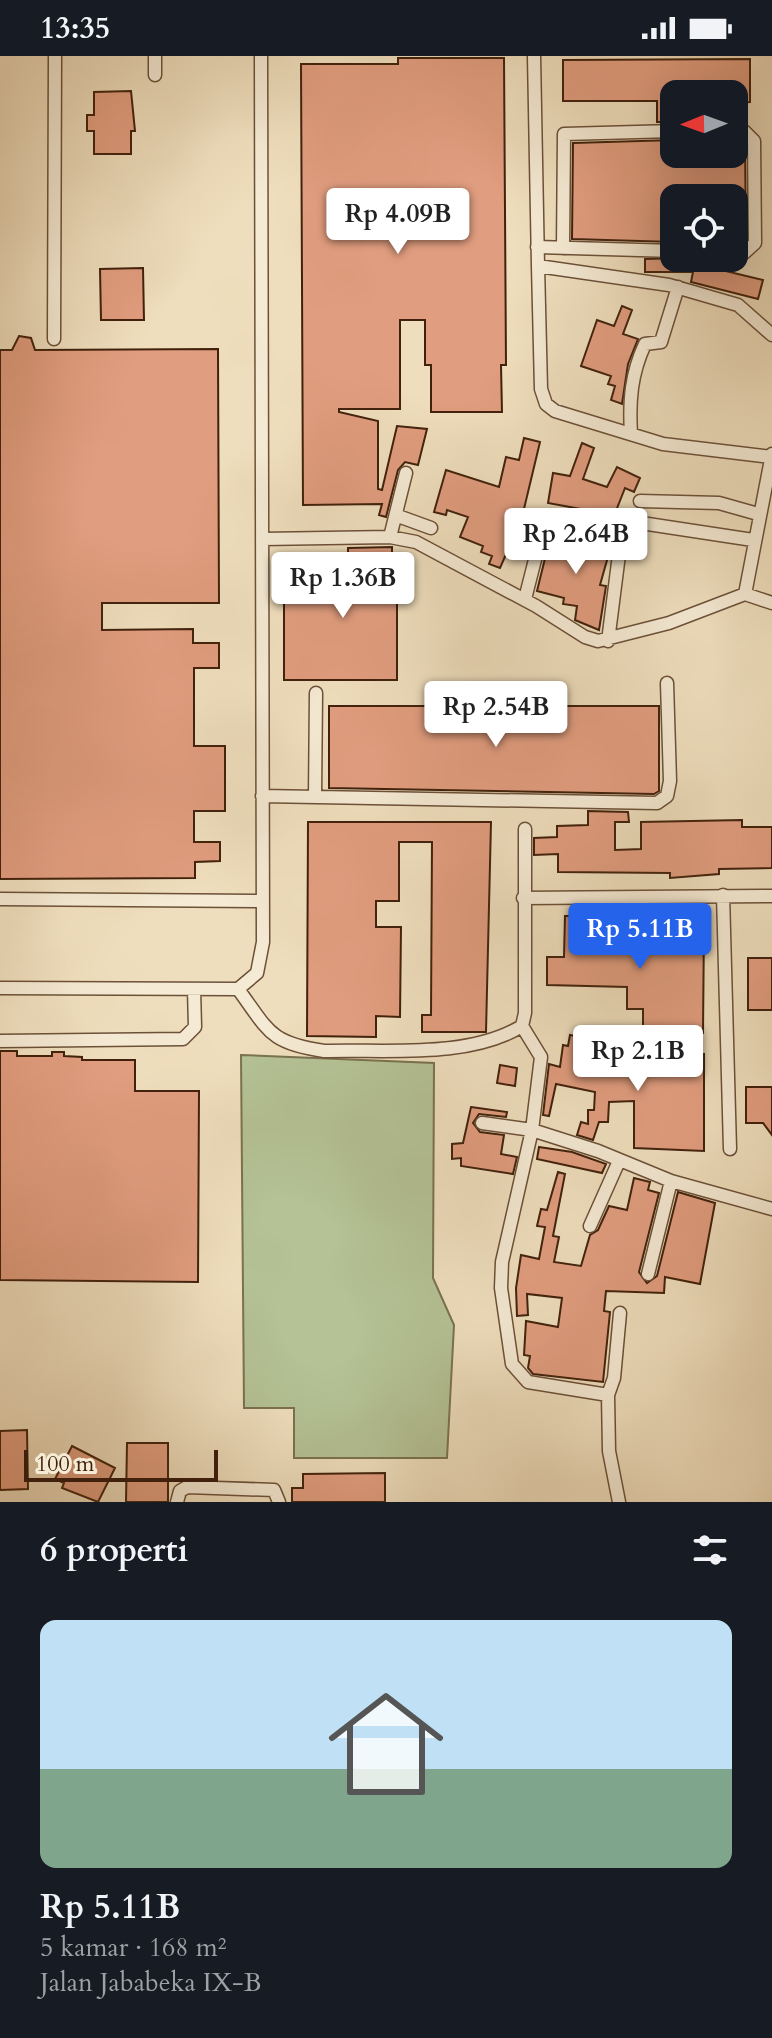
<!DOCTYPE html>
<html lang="id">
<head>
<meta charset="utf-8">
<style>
  body { margin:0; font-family:Cardo,serif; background:#242831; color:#f1f3f6; height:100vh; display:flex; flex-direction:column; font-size:30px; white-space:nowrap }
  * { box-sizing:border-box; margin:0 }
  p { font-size:26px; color:#9ea1a6 }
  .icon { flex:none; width:44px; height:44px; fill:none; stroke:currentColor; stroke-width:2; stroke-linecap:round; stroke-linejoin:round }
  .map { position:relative; height:1446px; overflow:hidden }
  .details { display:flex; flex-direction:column; background:#171b24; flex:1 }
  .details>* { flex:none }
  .needle { width:52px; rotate:269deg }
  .tools { position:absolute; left:660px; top:24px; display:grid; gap:16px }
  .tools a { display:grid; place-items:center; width:88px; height:88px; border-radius:16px; background:#171b24; box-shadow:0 8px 32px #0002; font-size:40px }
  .scale { position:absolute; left:24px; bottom:20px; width:194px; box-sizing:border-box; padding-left:8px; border:4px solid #41210c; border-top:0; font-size:22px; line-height:28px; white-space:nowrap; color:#41210c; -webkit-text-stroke:6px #f5ead4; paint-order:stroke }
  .price { position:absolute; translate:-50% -68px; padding:0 18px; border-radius:8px; background:#fff; color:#222; font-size:26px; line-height:52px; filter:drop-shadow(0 2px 4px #0008) }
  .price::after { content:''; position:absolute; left:50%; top:48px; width:24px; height:18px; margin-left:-12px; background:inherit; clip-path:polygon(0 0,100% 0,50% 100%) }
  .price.on { background:#2563eb; color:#fff }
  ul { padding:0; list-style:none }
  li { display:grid; align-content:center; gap:16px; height:424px; padding:0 40px }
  li span { display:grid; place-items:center; height:248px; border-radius:16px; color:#555 }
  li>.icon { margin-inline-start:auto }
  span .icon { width:144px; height:144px; fill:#fffc; stroke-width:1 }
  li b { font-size:34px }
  h2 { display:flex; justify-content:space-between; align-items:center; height:96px; padding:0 40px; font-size:34px }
  .status { display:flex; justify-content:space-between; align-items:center; height:56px; padding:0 40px; background:#171b24; direction:ltr }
  .status svg { height:22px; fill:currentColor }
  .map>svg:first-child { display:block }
  .green { fill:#b4c295; stroke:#7a7250; stroke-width:2 }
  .building { fill:#e19d7f; stroke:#41210c; stroke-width:2 }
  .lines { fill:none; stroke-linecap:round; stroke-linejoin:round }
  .minor-casing { stroke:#6c5038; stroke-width:15 }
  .minor { stroke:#f5ead4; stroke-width:12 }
</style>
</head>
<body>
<div class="status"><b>13:35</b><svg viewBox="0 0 49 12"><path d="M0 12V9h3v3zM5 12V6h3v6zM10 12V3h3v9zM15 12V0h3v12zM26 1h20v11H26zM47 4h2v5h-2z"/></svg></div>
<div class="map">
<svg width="772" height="1446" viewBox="0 0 772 1446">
  <rect width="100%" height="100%" fill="#efdebd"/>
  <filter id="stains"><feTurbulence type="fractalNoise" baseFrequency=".0025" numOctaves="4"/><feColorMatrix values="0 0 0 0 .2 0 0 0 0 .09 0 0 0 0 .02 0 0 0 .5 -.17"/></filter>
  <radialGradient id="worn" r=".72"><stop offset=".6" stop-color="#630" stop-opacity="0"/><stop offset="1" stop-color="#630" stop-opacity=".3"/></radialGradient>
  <path class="green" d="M241,999L434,1007L433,1222L454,1269L447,1402H294V1352H244Z"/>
  <path class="building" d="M398,2H504L506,309H501L502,356H431V309H425V264H400V353H339V356L378,365V433L382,434L397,370L427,373L418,409L405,406L398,414L386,461L379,459L382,448L303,449L301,8H398Z
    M750,3V46L734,47V38H674V66H657V45H563V4Z
    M131,35L135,75H131V98H94V75H87V59H94V36Z
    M674,84V98H734V84L745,89L746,183L734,188V142H674V186L572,183L573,87Z
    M684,202V205L763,224L758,243L691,226L693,216H645V203Z
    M143,212L144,264H101L100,213Z
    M622,250L632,254L623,278L638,283L628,308L622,348L611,344L615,330L608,328L611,320L581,310L597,264L614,270Z
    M19,280L31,282L35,294L218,293L219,547H102V574L193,573V587H219V612H194V690H225V755H194V786H220V805L195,806V822L0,823V294H12Z
    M524,382L540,386L523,457L537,459L536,463L526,502L507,496L500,512L489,508L492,500L481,496L483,490L460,481L468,461L447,454L446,459L434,456L446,414L499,431L506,401L519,404Z
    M582,387L594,392L583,423L607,431L617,411L640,422L634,436L625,432L612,465L586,454L548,447L553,417L570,420Z
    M551,478L611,490L600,529L606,530L599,574L575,564L577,550L563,548L564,542L537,535Z
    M392,491V525H397V624H284V535H303V504H348V492Z
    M329,650H659V735L654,738L329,732Z
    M588,755L628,756L629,766H615V794L641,793V766L742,764V771H772V812L719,813V818L670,822V817L558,816V798L534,799V782L557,781V770L588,769Z
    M308,766H491L486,976H422V959H431L432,786H399V845H376V871H401L400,961L376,960V981L307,980Z
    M565,860H589V880L645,882V867H704L703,977H643V953H627V931L547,929V901H564Z
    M748,902H772V954H748Z
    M570,979L586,982L584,994L611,993V1005H639L640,998H704V1095L634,1092V1045L609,1046L608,1066H599L593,1084L577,1079L581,1066L588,1068V1054H594L595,1036L556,1028L549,1060L543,1059L549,1008L560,1011L563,989L568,990Z
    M0,995H17V1000H52V996H64V1000L82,1001V1004H135V1035H199L198,1226L0,1224Z
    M500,1009L517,1012L515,1030L497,1027Z
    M746,1031H772V1079L763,1067H746Z
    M471,1051L507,1056L506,1061L479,1058L473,1067L480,1076L504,1079L501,1098L517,1101L513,1118L461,1110V1102L452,1103V1088L463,1087Z
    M539,1091L572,1096L606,1108L602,1117L537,1103Z
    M558,1116L565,1118L553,1180L559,1181L554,1206L581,1210L590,1179L598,1174L609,1150L627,1154L634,1122L650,1126L648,1134L659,1137L639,1216L647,1227L657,1220L678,1136L715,1147L700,1228L665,1221L664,1237L606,1235L604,1255L610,1256L603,1326L533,1318L528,1312L530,1300L524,1299L526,1265L558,1271L562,1242L527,1238L528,1259L517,1260L516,1232L521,1199L539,1203L545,1171L537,1170L541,1153L547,1154Z
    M27,1374L28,1433L0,1434V1375Z
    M127,1387H168V1446H126Z
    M72,1390L115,1412L98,1446L62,1432L64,1427L55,1423Z
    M385,1417V1446H292V1432H303V1418Z"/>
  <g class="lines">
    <g class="minor-casing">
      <path id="minor" d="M155,0V19
        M534,0L538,210L669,229L738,249L772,279
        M734,75H744L754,85L755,187L744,197H734
        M537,191L674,195
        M563,192L564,78L674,75
        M538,210L541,333L546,348L555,355L663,388L771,401
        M54,283L55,0
        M631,378C629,345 631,318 645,288L661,286L678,231
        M640,445L719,447L758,458
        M398,460L431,472
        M390,481L406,417
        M262,483L390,481L416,486L536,550L585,581L598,585L669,567L745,538L772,547
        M621,483L623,468L628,465L753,484
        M745,538L772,398
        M525,543L544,468L621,483L608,585
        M262,740L657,747L667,740L670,725L667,627
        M315,741L316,637
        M723,839L730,1093
        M523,842L772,840
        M0,843L263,845
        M0,932L238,933
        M238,933L257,917L263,886L261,0
        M238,933C269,975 269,987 324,995C387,993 468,1003 522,970L525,957V773
        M522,970L541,1001L532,1074L502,1206L501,1232L512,1308L528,1326L608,1339L609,1395L619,1446
        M0,985L183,983L195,971L194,933
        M482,1067L532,1074L598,1095L671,1125L772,1153
        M590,1170L619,1105
        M648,1218L671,1125
        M608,1339L614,1322L620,1257
        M177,1446L180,1435L187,1431L274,1434L279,1446"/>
    </g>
    <use href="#minor" class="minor"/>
  </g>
  <rect width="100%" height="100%" filter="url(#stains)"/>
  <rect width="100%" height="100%" fill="url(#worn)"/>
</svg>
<div class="tools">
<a><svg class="needle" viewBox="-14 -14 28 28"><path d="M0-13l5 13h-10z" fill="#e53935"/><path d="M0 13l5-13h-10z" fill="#9ea1a6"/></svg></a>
<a><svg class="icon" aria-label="locate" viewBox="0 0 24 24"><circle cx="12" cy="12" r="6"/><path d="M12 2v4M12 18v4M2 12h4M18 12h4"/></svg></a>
</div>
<div class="scale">100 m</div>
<b class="price" style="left:398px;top:200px">Rp 4.09B</b>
<b class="price" style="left:576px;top:520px">Rp 2.64B</b>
<b class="price" style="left:343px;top:564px">Rp 1.36B</b>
<b class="price" style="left:496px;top:693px">Rp 2.54B</b>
<b class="price on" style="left:640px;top:915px">Rp 5.11B</b>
<b class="price" style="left:638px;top:1037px">Rp 2.1B</b>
</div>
<section class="details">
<h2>6 properti<svg class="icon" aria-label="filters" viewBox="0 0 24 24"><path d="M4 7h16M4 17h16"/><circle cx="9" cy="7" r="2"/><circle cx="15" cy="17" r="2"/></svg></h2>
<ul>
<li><span style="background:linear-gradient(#bfe0f5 60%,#7fa58c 0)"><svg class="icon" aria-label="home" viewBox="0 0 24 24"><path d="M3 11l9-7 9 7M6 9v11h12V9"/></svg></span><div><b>Rp 5.11B</b><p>5 kamar · 168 m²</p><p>Jalan Jababeka IX-B</p></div></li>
</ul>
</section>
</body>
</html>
